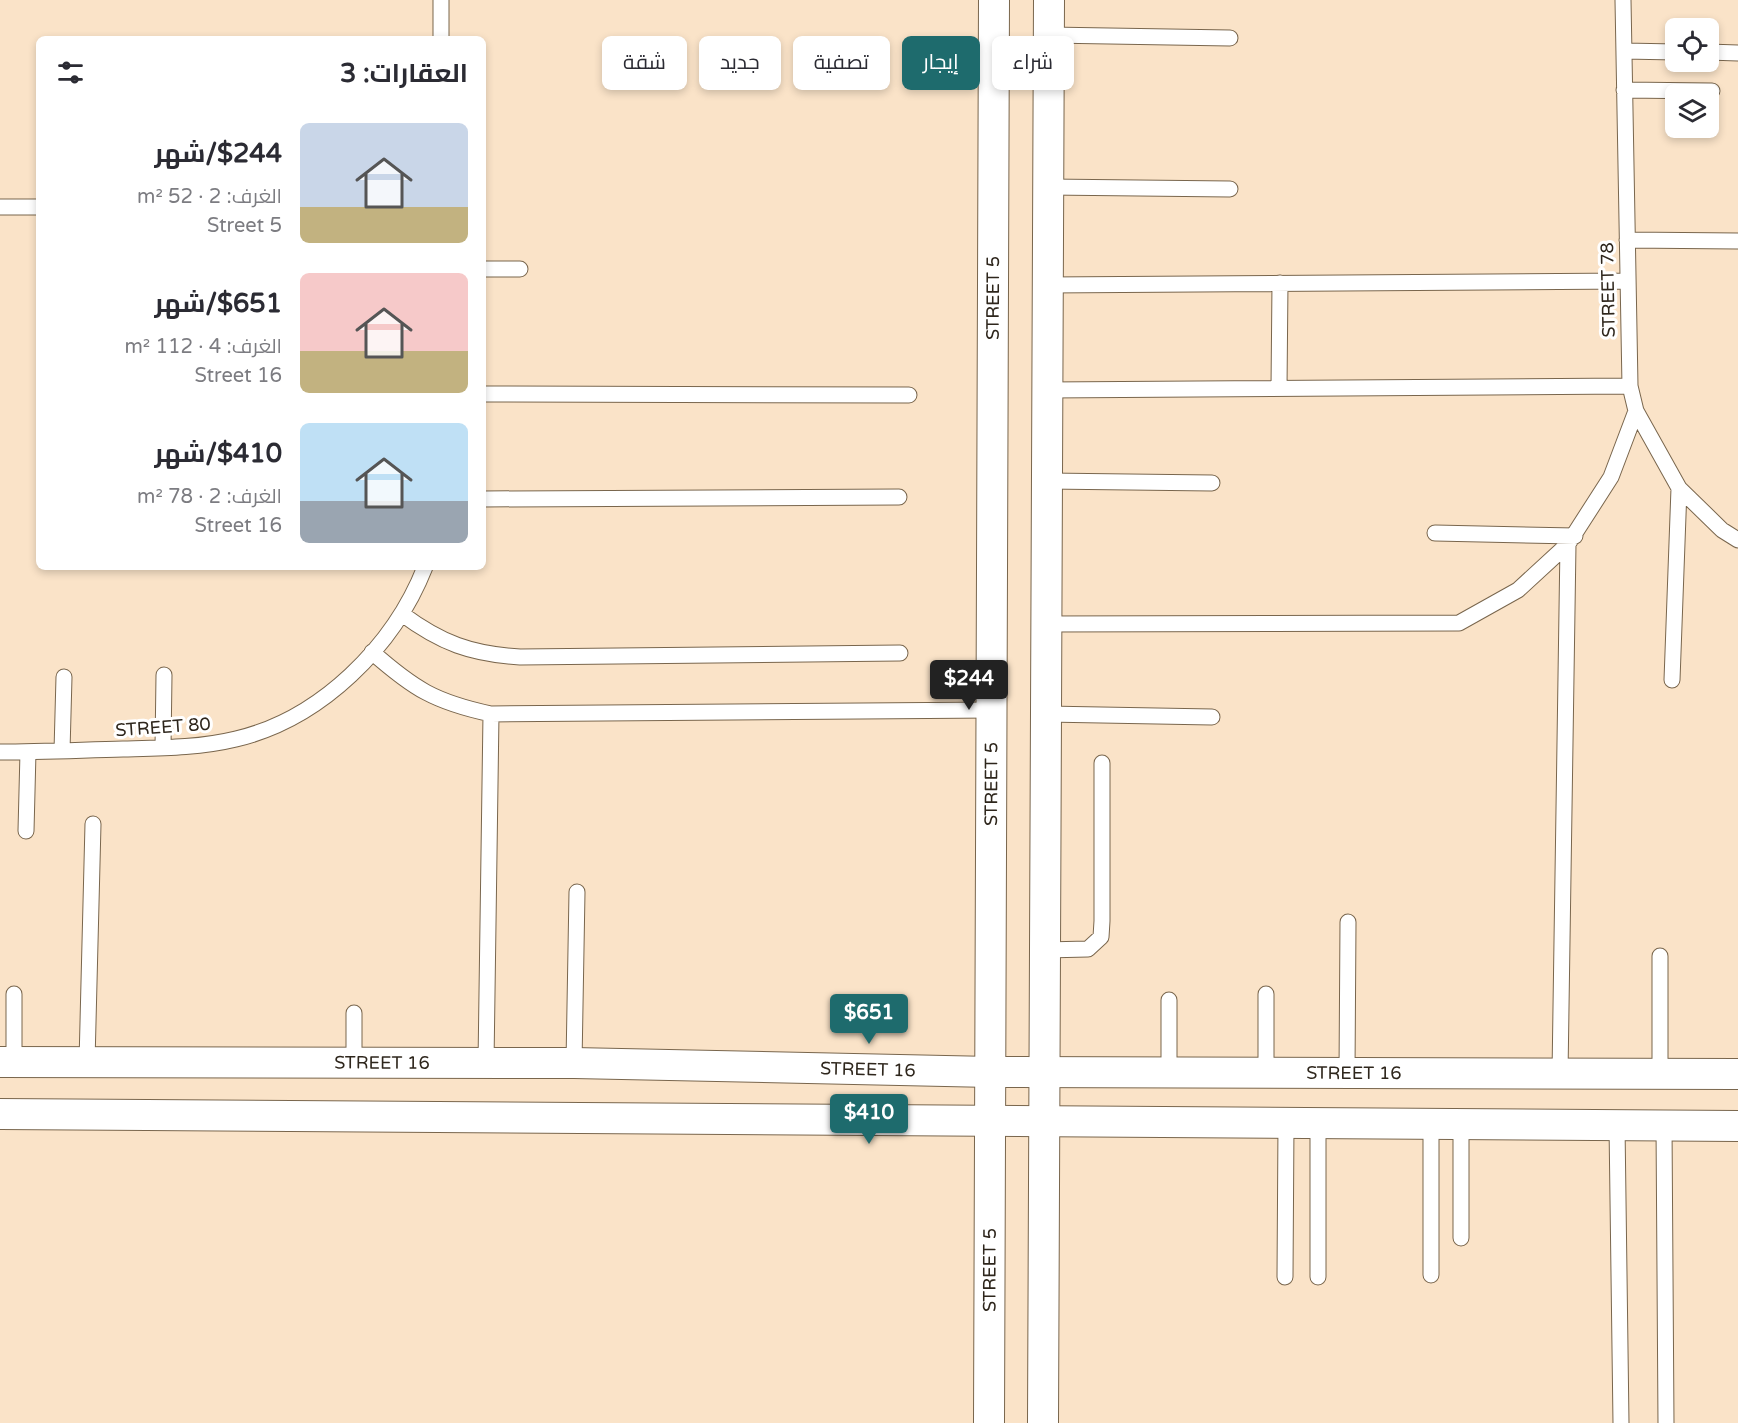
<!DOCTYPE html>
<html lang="ar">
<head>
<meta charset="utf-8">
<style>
  body { margin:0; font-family:"Varela Round",Cairo,sans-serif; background:#f7f7f7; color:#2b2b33; direction:rtl; height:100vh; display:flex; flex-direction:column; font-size:22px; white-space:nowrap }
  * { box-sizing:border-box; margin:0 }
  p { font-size:20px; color:#7c7c81 }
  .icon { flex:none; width:33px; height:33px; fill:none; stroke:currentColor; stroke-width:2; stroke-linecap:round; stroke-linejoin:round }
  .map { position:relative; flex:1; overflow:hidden; direction:ltr }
  .panel { position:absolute; left:36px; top:36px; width:450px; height:534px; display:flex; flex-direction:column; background:#fff; border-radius:9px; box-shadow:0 3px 9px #0003; direction:rtl }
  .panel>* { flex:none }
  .top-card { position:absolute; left:504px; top:36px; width:570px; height:54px; direction:rtl; display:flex; gap:12px }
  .buttons { position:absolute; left:1665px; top:18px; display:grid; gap:12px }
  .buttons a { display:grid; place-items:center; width:54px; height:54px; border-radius:9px; background:#fff; box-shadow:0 3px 9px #0003; font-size:30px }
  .price { position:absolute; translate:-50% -51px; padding:0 14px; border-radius:6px; background:#1e6b6d; color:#fff; font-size:20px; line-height:39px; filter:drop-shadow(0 2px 3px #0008) }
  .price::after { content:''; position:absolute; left:50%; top:36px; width:18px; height:14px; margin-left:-9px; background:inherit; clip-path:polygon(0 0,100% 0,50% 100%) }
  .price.selected { background:#222; color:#fff }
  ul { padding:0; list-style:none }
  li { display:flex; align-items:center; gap:18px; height:150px; padding:0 18px }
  li span { display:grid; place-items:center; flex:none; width:168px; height:120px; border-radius:9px; color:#555 }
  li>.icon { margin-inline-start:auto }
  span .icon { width:72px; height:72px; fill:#fffc; stroke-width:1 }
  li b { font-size:26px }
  h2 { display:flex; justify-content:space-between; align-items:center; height:72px; padding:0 18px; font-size:26px }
  .pill { padding:0 21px; border-radius:9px; background:#fff; box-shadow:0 3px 9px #0003; font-size:21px; line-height:54px }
  .pill.selected { background:#1e6b6d; color:#fff }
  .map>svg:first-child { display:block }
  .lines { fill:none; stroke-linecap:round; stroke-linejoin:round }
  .lane-casing { stroke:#79664d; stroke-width:17 }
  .street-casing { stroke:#79664d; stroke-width:32 }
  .lane { stroke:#fff; stroke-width:15 }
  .street { stroke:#fff; stroke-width:30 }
  .labels { text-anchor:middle; stroke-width:6; stroke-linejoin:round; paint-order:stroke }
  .street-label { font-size:18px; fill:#2e261c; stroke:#fff }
</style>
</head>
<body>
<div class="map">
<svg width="1738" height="1423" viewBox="0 0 1738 1423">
  <rect width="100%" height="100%" fill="#fae3c8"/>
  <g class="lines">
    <g class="lane-casing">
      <path id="lane" d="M441,0V39
        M1623,0L1630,386L1636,411L1679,488L1722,530L1738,540
        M1049,35L1230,38
        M1624,51L1676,52
        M1708,52L1738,53
        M1624,90L1712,91
        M1048,187L1230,189
        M0,207H39
        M1627,240L1738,241
        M483,269H520
        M1047,285L1628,281
        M1279,388L1280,283
        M1047,390L1630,386
        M483,394L909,395
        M1047,481L1212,483
        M483,499L899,497
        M1435,533L1575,536
        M402,614C441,643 471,654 520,657L900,653
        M1046,624L1459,623L1518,590L1568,544L1611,477L1636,411
        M372,652C414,689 435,702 491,714L993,710
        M1672,680L1679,488
        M1046,714L1212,717
        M163,748L164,675
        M62,751L64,677
        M0,752C41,752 82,750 123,749C161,748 199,748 236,739C321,719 394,646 425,567
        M26,831L28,752
        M1045,950L1088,949L1101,937L1102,921V763
        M14,994V1062
        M354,1013V1063
        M87,1062L93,824
        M486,1063L491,714
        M574,1063L577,892
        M1169,1072V1000
        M1266,1073V994
        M1347,1073L1348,922
        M1560,1074L1568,544
        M1660,1074V956
        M1617,1125L1621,1423
        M1664,1125L1666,1423
        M1461,1238V1124
        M1431,1275V1124
        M1285,1277L1286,1123
        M1318,1277V1124"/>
    </g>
    <g class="street-casing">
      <g id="street">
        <path id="s1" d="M0,1062L574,1063L991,1072L1738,1074"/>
        <path d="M0,1114L1738,1126"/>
        <path id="s2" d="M989,1423L994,0"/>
        <path d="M1043,1423L1049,0"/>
      </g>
    </g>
    <use href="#lane" class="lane"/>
    <use href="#street" class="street"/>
  </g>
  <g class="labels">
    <g class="street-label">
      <text transform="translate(1608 290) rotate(-91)" y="6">STREET 78</text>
      <text dy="6" stroke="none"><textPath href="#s2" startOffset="1125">STREET 5</textPath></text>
      <text transform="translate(163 727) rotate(-4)" y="6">STREET 80</text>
      <text dy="6" stroke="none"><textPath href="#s2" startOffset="639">STREET 5</textPath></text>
      <text dy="6" stroke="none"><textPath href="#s1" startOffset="382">STREET 16</textPath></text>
      <text dy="6" stroke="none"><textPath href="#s1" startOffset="868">STREET 16</textPath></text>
      <text dy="6" stroke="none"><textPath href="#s1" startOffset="1354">STREET 16</textPath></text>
      <text dy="6" stroke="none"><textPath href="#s2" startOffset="153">STREET 5</textPath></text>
    </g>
  </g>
</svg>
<div class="buttons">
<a><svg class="icon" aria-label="locate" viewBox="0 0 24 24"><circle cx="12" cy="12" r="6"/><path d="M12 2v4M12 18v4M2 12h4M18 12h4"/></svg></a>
<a><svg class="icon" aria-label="layers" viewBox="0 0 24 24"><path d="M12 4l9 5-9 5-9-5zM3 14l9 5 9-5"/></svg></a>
</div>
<b class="price selected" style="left:969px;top:711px">$244</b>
<b class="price" style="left:869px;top:1045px">$651</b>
<b class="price" style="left:869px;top:1145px">$410</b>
<div class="top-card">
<a class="pill">شراء</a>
<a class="pill selected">إيجار</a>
<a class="pill">تصفية</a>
<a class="pill">جديد</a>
<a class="pill">شقة</a>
</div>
<section class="panel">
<h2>العقارات: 3<svg class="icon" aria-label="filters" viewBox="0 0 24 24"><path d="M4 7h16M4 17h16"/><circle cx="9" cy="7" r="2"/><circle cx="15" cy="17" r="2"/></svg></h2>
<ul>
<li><span style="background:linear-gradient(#c9d6e8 70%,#c2b280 0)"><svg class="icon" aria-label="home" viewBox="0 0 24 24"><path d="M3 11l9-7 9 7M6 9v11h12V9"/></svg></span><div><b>$244/شهر</b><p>الغرف: 2 · 52 m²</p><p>Street 5</p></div></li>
<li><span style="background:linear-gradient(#f6c9c9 65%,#c2b280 0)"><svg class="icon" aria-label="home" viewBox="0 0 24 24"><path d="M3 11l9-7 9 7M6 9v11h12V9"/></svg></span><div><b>$651/شهر</b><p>الغرف: 4 · 112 m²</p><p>Street 16</p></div></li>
<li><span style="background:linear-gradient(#bfe0f5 65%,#9aa5b1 0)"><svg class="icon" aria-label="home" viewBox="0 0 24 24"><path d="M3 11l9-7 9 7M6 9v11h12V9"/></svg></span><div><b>$410/شهر</b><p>الغرف: 2 · 78 m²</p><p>Street 16</p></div></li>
</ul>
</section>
</div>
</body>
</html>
